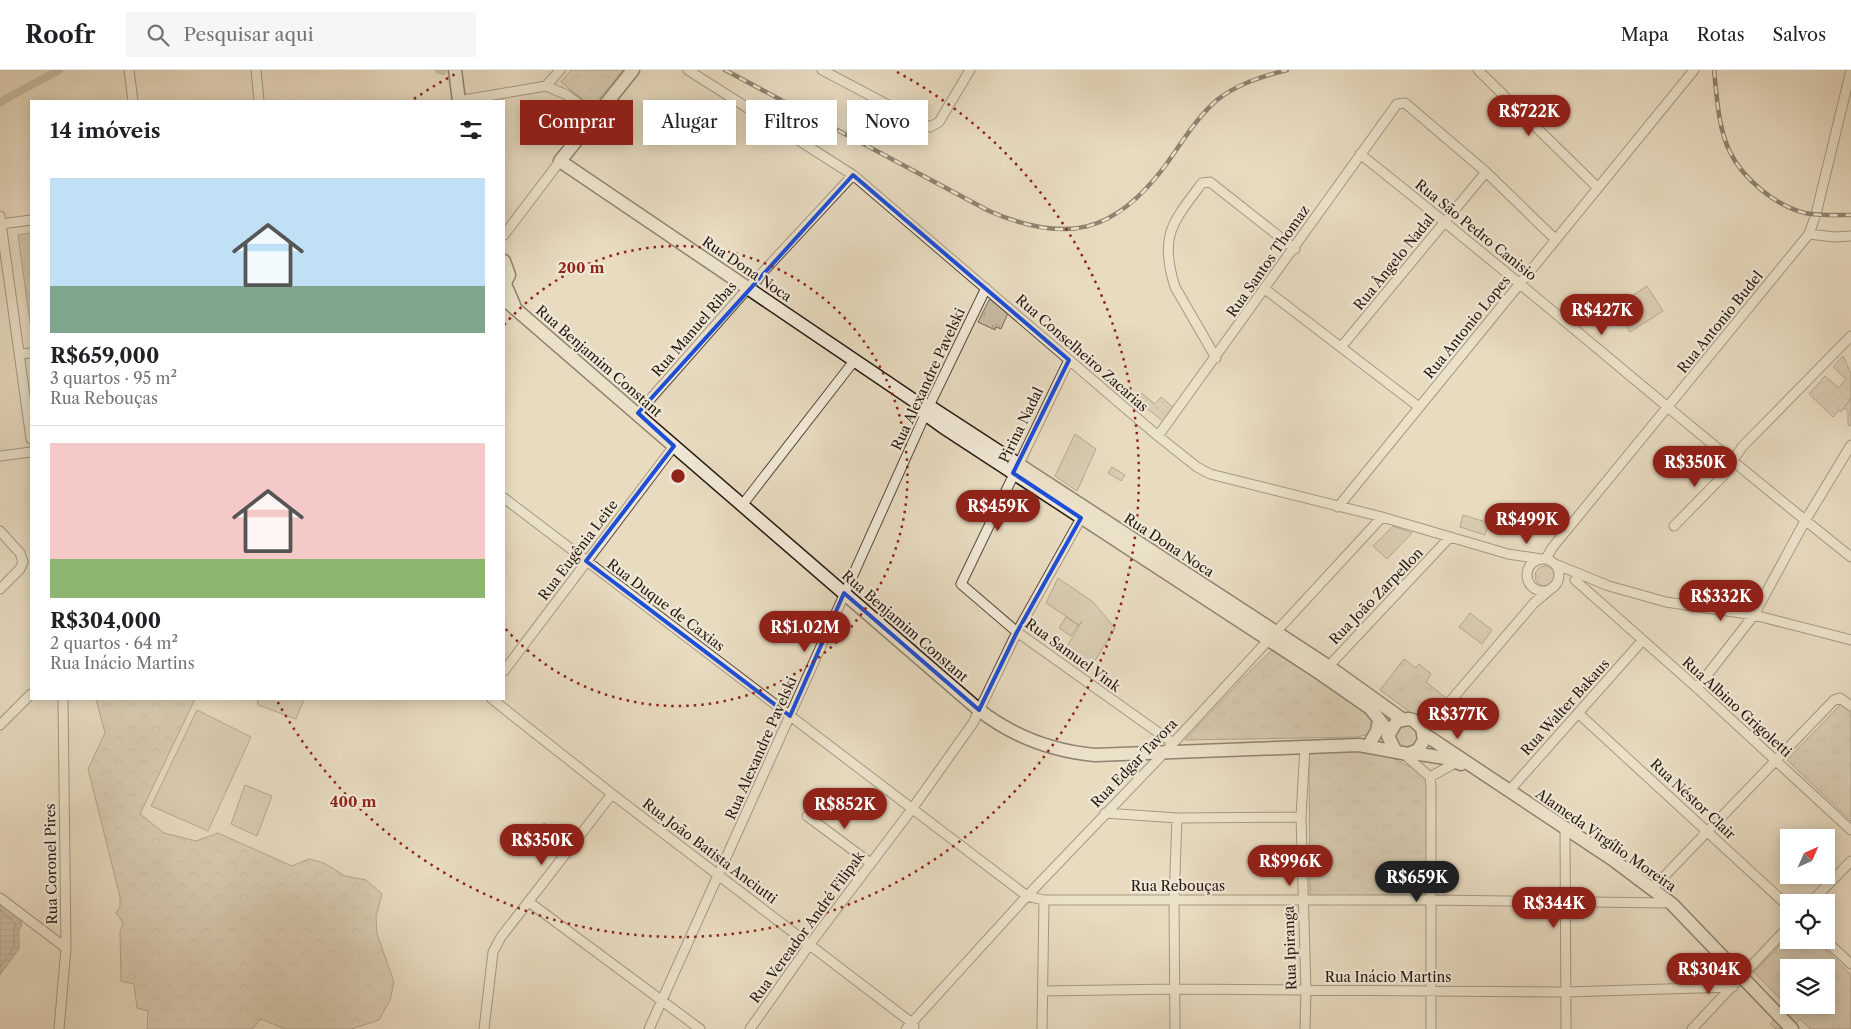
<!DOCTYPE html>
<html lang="pt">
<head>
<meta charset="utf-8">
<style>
  body { margin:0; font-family:"Libre Caslon Text",serif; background:#f6f6f6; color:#202124; height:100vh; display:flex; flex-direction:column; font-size:19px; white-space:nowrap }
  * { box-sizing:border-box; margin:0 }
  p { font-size:16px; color:#757577 }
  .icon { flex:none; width:28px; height:28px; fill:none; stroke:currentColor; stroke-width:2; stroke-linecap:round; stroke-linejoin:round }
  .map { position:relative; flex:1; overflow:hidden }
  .sheet { position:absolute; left:30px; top:30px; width:475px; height:600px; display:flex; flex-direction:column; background:#fff; border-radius:0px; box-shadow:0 2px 12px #0003 }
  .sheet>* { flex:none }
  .top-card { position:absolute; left:520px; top:30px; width:475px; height:45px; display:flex; gap:10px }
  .needle { width:32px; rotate:45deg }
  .controls { position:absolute; left:1780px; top:759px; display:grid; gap:10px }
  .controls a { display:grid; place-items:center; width:55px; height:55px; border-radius:0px; background:#fff; box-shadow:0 2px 12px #0003; font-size:25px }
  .price { position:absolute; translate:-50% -42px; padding:0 11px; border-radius:18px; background:#8f2418; color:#fff; font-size:16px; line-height:32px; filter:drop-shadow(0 1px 2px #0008) }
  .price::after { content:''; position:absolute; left:50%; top:30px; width:15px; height:11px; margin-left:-8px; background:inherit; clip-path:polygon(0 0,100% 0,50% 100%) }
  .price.current { background:#222; color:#fff }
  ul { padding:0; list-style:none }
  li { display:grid; align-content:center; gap:10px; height:265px; padding:0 20px }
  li+li { border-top:1px solid #e0e0e0 }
  li span { display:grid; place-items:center; height:155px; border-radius:0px; color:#555 }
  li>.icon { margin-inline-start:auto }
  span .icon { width:90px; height:90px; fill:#fffc; stroke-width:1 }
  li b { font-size:21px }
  h2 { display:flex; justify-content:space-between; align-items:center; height:60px; padding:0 20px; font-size:21px }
  .pill { padding:0 18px; border-radius:0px; background:#fff; box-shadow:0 2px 12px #0003; font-size:18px; line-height:45px }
  .pill.current { background:#8f2418; color:#fff }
  header { display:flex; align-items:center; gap:30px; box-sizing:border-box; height:70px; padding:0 25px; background:#fff; border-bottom:1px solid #e0e0e0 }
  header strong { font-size:24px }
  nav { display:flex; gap:28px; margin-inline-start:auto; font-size:18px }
  .search { width:350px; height:45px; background:#f6f6f6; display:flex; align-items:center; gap:12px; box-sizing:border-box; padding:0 18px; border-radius:0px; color:#757577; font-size:19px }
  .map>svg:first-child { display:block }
  .grass { fill:#c7baa3; stroke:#766a5b }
  .forest { fill:url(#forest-crowns); stroke:#766a5b }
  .park { fill:url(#park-tufts); stroke:#766a5b; fill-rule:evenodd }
  .garden { fill:url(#garden-dots); stroke:#766a5b }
  .water { fill:url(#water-rules); stroke:#726657 }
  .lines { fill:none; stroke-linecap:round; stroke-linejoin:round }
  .shore { stroke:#66594c; stroke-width:1 }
  .canal { stroke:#a69985; stroke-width:8 }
  .street-casing { stroke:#564a3e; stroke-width:11 }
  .secondary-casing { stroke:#251913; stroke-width:15 }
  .street { stroke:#f0e8d6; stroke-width:9 }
  .secondary { stroke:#f0e8d6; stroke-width:12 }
  .rail-casing { stroke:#251913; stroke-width:4.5 }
  .rail { stroke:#f0e8d6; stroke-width:2.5; stroke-dasharray:8; stroke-linecap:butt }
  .marked { fill:none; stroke:#1d4ed8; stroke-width:4; stroke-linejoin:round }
  .ring { fill:none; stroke:#8f2418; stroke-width:2.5; stroke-dasharray:2.5 5 }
  .labels { text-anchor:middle; stroke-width:4.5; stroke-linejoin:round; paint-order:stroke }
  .street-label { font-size:14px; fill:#251913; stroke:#f0e8d6 }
  .centre { fill:#8f2418; stroke:#f0e8d6; stroke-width:2.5 }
  .ring-label { font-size:15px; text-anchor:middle; font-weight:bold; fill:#8f2418; stroke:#f0e8d6; stroke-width:4.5; stroke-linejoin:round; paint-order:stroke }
</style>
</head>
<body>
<header>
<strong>Roofr</strong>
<div class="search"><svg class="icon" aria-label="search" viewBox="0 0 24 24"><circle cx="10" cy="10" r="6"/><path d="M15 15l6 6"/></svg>Pesquisar aqui</div>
<nav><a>Mapa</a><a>Rotas</a><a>Salvos</a></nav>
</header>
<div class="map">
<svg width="1851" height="959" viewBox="0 0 1851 959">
  <defs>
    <pattern id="forest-crowns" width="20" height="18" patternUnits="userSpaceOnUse" patternTransform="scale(1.25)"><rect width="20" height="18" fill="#c7baa3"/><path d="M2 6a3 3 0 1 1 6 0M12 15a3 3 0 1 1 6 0" fill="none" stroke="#ab9f8b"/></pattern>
    <pattern id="park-tufts" width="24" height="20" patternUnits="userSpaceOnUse" patternTransform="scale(1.25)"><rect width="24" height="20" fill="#c7baa3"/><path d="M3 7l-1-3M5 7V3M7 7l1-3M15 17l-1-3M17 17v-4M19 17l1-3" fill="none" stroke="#ab9f8b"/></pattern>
    <pattern id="garden-dots" width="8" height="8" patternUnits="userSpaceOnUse" patternTransform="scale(1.25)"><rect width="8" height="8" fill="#c7baa3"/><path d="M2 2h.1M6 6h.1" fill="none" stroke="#ab9f8b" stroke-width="1.8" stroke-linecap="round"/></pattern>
    <pattern id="water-rules" width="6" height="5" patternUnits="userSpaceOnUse" patternTransform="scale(1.25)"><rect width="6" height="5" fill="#a69985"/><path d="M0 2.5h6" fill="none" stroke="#877c6c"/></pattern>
  </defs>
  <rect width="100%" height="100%" fill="#e8dbc0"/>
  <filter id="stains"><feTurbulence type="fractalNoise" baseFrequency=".004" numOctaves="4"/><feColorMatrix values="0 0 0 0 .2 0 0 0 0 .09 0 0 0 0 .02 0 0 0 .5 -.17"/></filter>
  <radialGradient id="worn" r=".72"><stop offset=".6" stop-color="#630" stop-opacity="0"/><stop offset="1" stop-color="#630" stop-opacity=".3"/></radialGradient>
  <path class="grass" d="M1647,216L1663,241L1630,262L1613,238Z
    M1075,364L1096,379L1077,421L1055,406Z
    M1463,445L1489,453L1485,465L1460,457Z
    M1393,456L1412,463L1387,489L1373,476Z
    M1058,508L1093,532L1115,558L1090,599L1065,580L1082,551L1079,555L1046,533Z
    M1470,543L1492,560L1482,574L1459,557Z
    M1066,547L1078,555L1071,566L1059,558Z
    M257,629H304L296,649L258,635Z
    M197,640L251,667L208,761L151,736Z
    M245,715L272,726L257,766L231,754Z"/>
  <path class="forest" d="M96,629H195L140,744L164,763L196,771L218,763L292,796L309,789L324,793L345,806L366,810L382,824L376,846L377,864L394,912L390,930L379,950L351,959H285L261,949L252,959H147L148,941L137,938L134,914L121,911L120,862L123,853L116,843L120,837V827L88,699L105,663Z"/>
  <path class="park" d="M571,0H623L592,37L561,12Z
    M31,163V259L18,165Z
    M989,230H992L1008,243L1001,259L996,257L995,260L978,252Z
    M1851,328V356L1848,355V341L1844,338Z
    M1535 506a10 10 0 1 1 20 0a10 10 0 1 1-20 0Z
    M1273,579L1375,648L1370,664L1357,667L1185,670L1240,611Z
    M1404,589L1416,598L1419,594L1431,604L1426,612L1445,627L1425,653L1380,620Z
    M1846,634L1851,639V751L1787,690L1840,635Z
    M1405,654L1420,660L1416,679L1400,678L1394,664Z
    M1309,679L1371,681L1395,689L1424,704L1428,710L1429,730L1427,820L1424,825L1312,826L1310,824Z
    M1789,866V870H1816L1851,905V959H1810L1800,949L1791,959H1776L1770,954L1787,936L1754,902ZM1789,898H1826V935H1789Z"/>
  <path class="garden" d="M1843,286L1851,303V328L1841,342L1839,340L1833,347L1809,324L1825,306L1839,318L1846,309L1833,297Z
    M1141,323L1155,334L1161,327L1173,337L1163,351L1136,330Z
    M1112,397L1125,405L1121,411L1108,403Z"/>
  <path class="water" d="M544,753L558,764L553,771L539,759Z
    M0,833L20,850L22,855L19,860V879L0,905Z"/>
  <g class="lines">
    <path class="shore" d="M0,840L16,854L14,860V877L0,897"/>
    <path class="canal" d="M439,0L443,1
      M0,32L59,0"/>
    <g class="street-casing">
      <path id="street" d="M129,0L133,31
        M256,0L259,31
        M688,0L853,105L1158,366L1197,397L1210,404L1382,447L1508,484L1541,489
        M822,0L930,57L939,52L970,0
        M1478,0L1597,117
        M546,16L560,0
        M458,31L546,16L567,25L595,46
        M1360,84C1526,215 1685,355 1851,487
        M0,146L31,369
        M1,154L31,150
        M1809,164L1834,167L1851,166
        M504,165L560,91
        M1265,219L1419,337
        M1342,276L1486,102
        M19,284L31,283
        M1216,288L1175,217C1159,166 1172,153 1202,113L1210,112L1295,179
        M1069,290L961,514L1017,562L1173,673
        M638,343L749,217L853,105
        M1158,366L1397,34L1405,33L1486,102L1555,169
        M0,386L31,382
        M504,428L1027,826L1044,830L1042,959
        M743,434L854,291
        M1338,437L1694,0
        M1674,456L1723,406L1742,377L1851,266
        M0,461L20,483L23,492L20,499L0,519
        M1546,489L1552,478L1809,164L1816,144L1851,0
        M1527 505a16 16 0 1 1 32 0a16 16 0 1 1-32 0Z
        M1555,494L1609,516L1666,532L1754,545L1851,570
        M1575,510L1697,618L1851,760
        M1325,600L1450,467
        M504,601L674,376
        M1697,618L1754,545L1805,451L1851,375
        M492,629L612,724L912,953L914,957
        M1578,643L1789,837
        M0,655L31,624
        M1422,658L1436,648L1534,533L1553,517
        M1305,676L1301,747L1306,920L1305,959
        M1404,684L1430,707L1431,718V959
        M1430,707L1457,692
        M1509,721L1642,571
        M1105,743L1177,748L1301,747
        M807,746L869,792
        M1565,759L1566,959
        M1652,819L1834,630L1840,628L1851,636
        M0,828L66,878
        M1044,830H1429L1671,833
        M529,832L700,959
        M1811,832L1851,791
        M1825,870L1851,894
        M1043,921L1175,919L1565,922L1733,917
        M59,959L66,878L63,629
        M484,959L493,882L501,867L612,724
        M649,959L929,336L986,218
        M750,959L810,874L912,739L973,653L1017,562L1084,443
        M906,959L1027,826L1165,682L1382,447
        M1175,959L1174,830L1177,748
        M1692,959L1789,856"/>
    </g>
    <g class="secondary-casing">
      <path id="secondary" d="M455,0L459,31
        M633,0L560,91L916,332L929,336L1328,596L1402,649
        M504,191L509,205L504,214
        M505,214L514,235
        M504,229L979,640C1014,667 1051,681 1095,685L1359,675L1408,684L1418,680L1424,670L1422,658L1413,650L1408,649L1397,651L1388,666L1395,680
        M916,332L925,344L943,357L1321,604L1370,638L1389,662
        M1424,664L1612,789L1672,834L1792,959
        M1371,671L1377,661L1379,650
        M1413,683L1445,688L1461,694"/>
    </g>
    <use href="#street" class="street"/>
    <use href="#secondary" class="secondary"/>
    <g class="rail-casing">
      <path id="rail" d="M725,0L989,141C1066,174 1114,164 1165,96C1181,74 1196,48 1217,30C1237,14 1263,6 1287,0
        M1714,0C1717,27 1718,58 1730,82C1743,109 1776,136 1805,143C1820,146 1836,145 1851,145"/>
    </g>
    <use href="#rail" class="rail"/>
  </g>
  <path d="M0 0H1851V959H0ZM853,105L1069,290L1013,403L1081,448L1017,562L979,640L844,523L790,646L586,491L674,376L638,343Z" fill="#e8dbc0" fill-opacity=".55" fill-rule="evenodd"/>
  <path class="marked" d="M853,105L1069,290L1013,403L1081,448L1017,562L979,640L844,523L790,646L586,491L674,376L638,343Z"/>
  <g class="ring">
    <path d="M504 255A230 230 0 1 1 504 557"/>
    <path d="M414 29A460 460 0 0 1 459 2M897 2A460 460 0 1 1 276 629"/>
  </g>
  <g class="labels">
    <g class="street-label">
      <text transform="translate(1476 160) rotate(39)" y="5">Rua São Pedro Canisio</text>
      <text transform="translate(1268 191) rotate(-55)" y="5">Rua Santos Thomaz</text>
      <text transform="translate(1394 192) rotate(-51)" y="5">Rua Ângelo Nadal</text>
      <text transform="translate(747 199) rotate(34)" y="5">Rua Dona Noca</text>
      <text transform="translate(1720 252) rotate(-51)" y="5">Rua Antonio Budel</text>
      <text transform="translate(1467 257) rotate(-51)" y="5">Rua Antonio Lopes</text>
      <text transform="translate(694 259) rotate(-49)" y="5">Rua Manuel Ribas</text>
      <text transform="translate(1082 283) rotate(41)" y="5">Rua Conselheiro Zacarias</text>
      <text transform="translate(599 291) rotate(41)" y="5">Rua Benjamim Constant</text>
      <text transform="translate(928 309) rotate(-65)" y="5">Rua Alexandre Pavelski</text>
      <text transform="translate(1021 355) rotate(-64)" y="5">Pirina Nadal</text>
      <text transform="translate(1169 475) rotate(33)" y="5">Rua Dona Noca</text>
      <text transform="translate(578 480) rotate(-53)" y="5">Rua Eugênia Leite</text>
      <text transform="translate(1376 526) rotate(-46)" y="5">Rua João Zarpellon</text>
      <text transform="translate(666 535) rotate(37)" y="5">Rua Duque de Caxias</text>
      <text transform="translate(905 556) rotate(41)" y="5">Rua Benjamim Constant</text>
      <text transform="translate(1073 585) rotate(36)" y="5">Rua Samuel Vink</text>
      <text transform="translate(1565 637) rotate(-48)" y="5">Rua Walter Bakaus</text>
      <text transform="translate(1737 637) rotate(42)" y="5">Rua Albino Grigoletti</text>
      <text transform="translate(761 678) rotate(-66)" y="5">Rua Alexandre Pavelski</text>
      <text transform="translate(1134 693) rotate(-46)" y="5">Rua Edgar Tavora</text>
      <text transform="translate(1693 729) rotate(43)" y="5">Rua Néstor Clair</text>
      <text transform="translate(1606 770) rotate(35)" y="5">Alameda Virgílio Moreira</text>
      <text transform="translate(710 781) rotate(37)" y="5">Rua João Batista Anciutti</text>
      <text transform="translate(51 794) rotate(-91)" y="5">Rua Coronel Pires</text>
      <text x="1178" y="821">Rua Rebouças</text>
      <text transform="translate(807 857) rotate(-54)" y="5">Rua Vereador André Filipak</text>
      <text transform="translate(1290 878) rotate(-92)" y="5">Rua Ipiranga</text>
      <text x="1388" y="912">Rua Inácio Martins</text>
    </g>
  </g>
  <circle cx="678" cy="406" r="8" class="centre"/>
  <g class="ring-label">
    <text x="581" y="203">200 m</text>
    <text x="353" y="737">400 m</text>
  </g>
  <rect width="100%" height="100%" filter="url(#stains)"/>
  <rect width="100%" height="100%" fill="url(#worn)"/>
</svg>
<div class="controls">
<a><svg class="needle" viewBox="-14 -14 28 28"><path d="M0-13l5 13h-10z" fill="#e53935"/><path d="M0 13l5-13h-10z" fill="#757577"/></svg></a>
<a><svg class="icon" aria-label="locate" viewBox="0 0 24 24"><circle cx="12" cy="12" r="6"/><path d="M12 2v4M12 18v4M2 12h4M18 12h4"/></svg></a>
<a><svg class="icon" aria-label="layers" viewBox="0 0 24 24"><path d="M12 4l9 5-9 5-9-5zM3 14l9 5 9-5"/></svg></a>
</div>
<b class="price" style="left:1529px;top:67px">R$722K</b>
<b class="price" style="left:1602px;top:266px">R$427K</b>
<b class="price" style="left:1695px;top:418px">R$350K</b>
<b class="price" style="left:998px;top:462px">R$459K</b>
<b class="price" style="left:1527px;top:475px">R$499K</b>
<b class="price" style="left:1721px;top:552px">R$332K</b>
<b class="price" style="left:805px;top:583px">R$1.02M</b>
<b class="price" style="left:1458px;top:670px">R$377K</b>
<b class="price" style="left:845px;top:760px">R$852K</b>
<b class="price" style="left:542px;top:796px">R$350K</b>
<b class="price" style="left:1290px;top:817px">R$996K</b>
<b class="price current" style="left:1417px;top:833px">R$659K</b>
<b class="price" style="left:1554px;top:859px">R$344K</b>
<b class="price" style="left:1709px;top:925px">R$304K</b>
<div class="top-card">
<a class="pill current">Comprar</a>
<a class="pill">Alugar</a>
<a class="pill">Filtros</a>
<a class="pill">Novo</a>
</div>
<section class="sheet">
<h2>14 imóveis<svg class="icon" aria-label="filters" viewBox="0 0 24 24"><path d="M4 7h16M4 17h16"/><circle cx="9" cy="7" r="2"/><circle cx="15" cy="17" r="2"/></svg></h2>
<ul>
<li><span style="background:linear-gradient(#bfe0f5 70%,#7fa58c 0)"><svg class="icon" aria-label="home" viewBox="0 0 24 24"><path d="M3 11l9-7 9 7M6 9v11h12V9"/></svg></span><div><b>R$659,000</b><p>3 quartos · 95 m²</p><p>Rua Rebouças</p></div></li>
<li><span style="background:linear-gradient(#f6c9c9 75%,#8fb573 0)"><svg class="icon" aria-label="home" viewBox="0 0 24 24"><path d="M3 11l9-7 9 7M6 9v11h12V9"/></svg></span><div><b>R$304,000</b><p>2 quartos · 64 m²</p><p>Rua Inácio Martins</p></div></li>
</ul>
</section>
</div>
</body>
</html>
